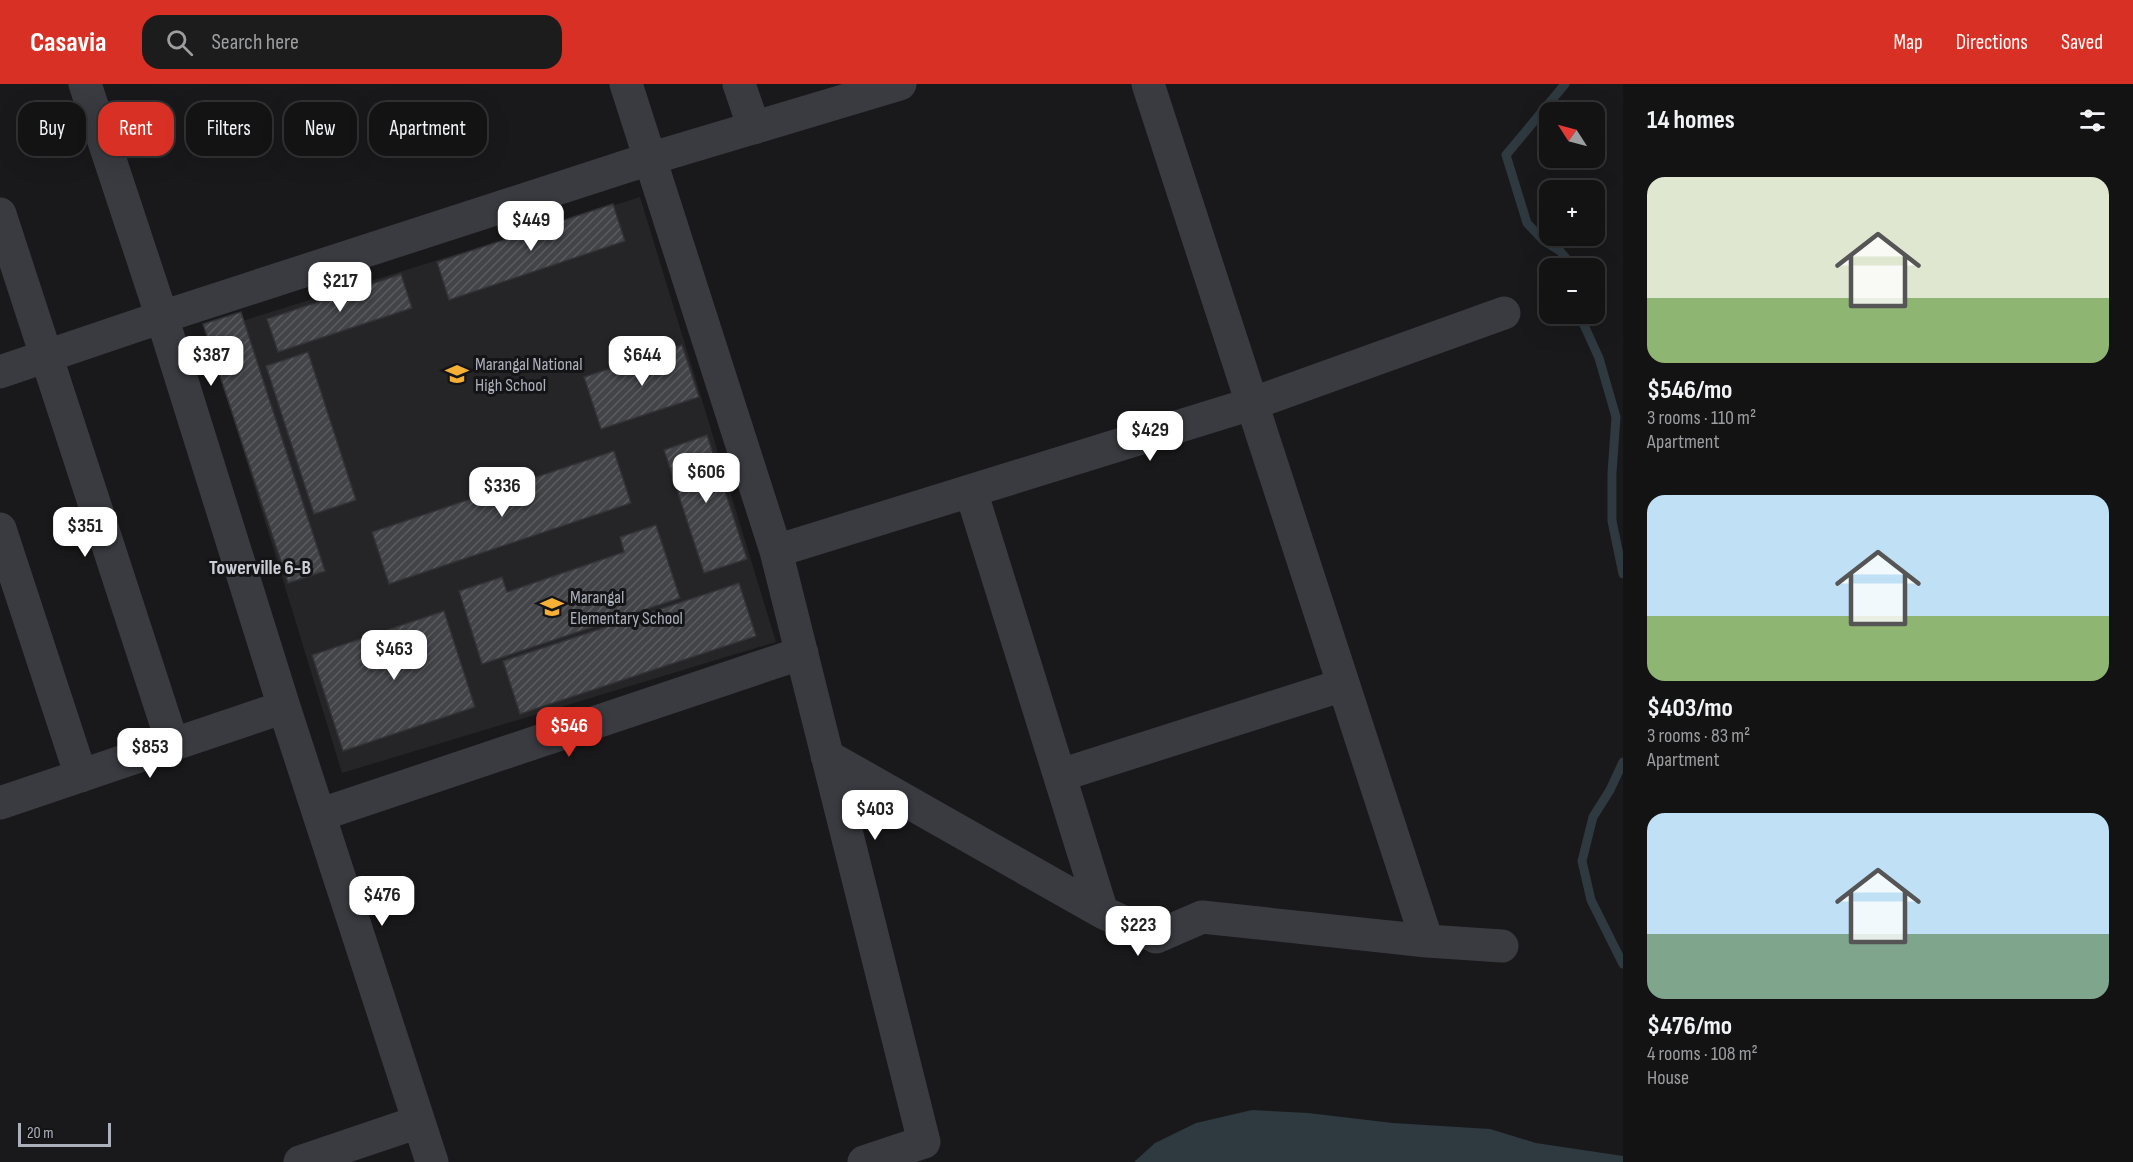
<!DOCTYPE html>
<html lang="en">
<head>
<meta charset="utf-8">
<style>
  body { margin:0; font-family:"Sofia Sans Condensed",sans-serif; background:#1c1c1d; color:#f1f3f6; height:100vh; display:flex; flex-direction:column; font-size:22px; white-space:nowrap }
  * { box-sizing:border-box; margin:0 }
  p { font-size:20px; color:#9d9ea0 }
  .icon { flex:none; width:33px; height:33px; fill:none; stroke:currentColor; stroke-width:2; stroke-linecap:round; stroke-linejoin:round }
  .map { position:relative; flex:1; overflow:hidden }
  .details { display:flex; flex-direction:column; background:#131314; width:510px }
  .details>* { flex:none }
  .hud { position:absolute; left:18px; top:18px; width:570px; height:54px; display:flex; gap:12px }
  .needle { width:39px; rotate:306deg }
  .fabs { position:absolute; left:1539px; top:18px; display:grid; gap:12px }
  .fabs a { display:grid; place-items:center; width:66px; height:66px; border-radius:12px; background:#131314; box-shadow:0 6px 24px #0002,0 0 0 2px #323234; font-size:30px }
  .scale { position:absolute; left:18px; bottom:15px; width:93px; box-sizing:border-box; padding-left:6px; border:3px solid #abb0bb; border-top:0; font-size:16px; line-height:21px; white-space:nowrap; color:#abb0bb; -webkit-text-stroke:4px #141416; paint-order:stroke }
  .price { position:absolute; translate:-50% -51px; padding:0 14px; border-radius:12px; background:#fff; color:#222; font-size:20px; line-height:39px; filter:drop-shadow(0 2px 3px #0008) }
  .price::after { content:''; position:absolute; left:50%; top:36px; width:18px; height:14px; margin-left:-9px; background:inherit; clip-path:polygon(0 0,100% 0,50% 100%) }
  .price.on { background:#d93025; color:#fff }
  ul { padding:0; list-style:none }
  li { display:grid; align-content:center; gap:12px; height:318px; padding:0 24px }
  li span { display:grid; place-items:center; height:186px; border-radius:18px; color:#555 }
  li>.icon { margin-inline-start:auto }
  span .icon { width:108px; height:108px; fill:#fffc; stroke-width:1 }
  li b { font-size:26px }
  h2 { display:flex; justify-content:space-between; align-items:center; height:72px; padding:0 24px; font-size:26px }
  .tag { padding:0 21px; border-radius:18px; background:#131314; box-shadow:0 6px 24px #0002,0 0 0 2px #323234; font-size:21px; line-height:54px }
  .tag.on { background:#d93025; color:#fff }
  header { display:flex; align-items:center; gap:36px; box-sizing:border-box; height:84px; padding:0 30px; background:#d93025; color:#fff }
  header strong { font-size:28px }
  nav { display:flex; gap:33px; margin-inline-start:auto; font-size:21px }
  .search { width:420px; height:54px; background:#1c1c1d; display:flex; align-items:center; gap:15px; box-sizing:border-box; padding:0 21px; border-radius:18px; color:#9d9ea0; font-size:22px }
  main { display:flex; flex:1; min-height:0 }
  .map>svg:first-child { display:block }
  .built { fill:#252528 }
  .water { fill:#2e3940 }
  .lines { fill:none; stroke-linecap:round; stroke-linejoin:round }
  .stream { stroke:#2e3940; stroke-width:9 }
  .building { fill:url(#building-hatch); stroke:#333337; stroke-width:1.5 }
  .minor { stroke:#3a3b40; stroke-width:33 }
  .labels { text-anchor:middle; stroke-width:6; stroke-linejoin:round; paint-order:stroke }
  .poi-label { font-size:18px; fill:#abb0bb; stroke:#141416; text-anchor:start }
  .neighbourhood-label { font-size:20px; font-weight:bold; fill:#cccfd7; stroke:#141416 }
</style>
</head>
<body>
<header>
<strong>Casavia</strong>
<div class="search"><svg class="icon" aria-label="search" viewBox="0 0 24 24"><circle cx="10" cy="10" r="6"/><path d="M15 15l6 6"/></svg>Search here</div>
<nav><a>Map</a><a>Directions</a><a>Saved</a></nav>
</header>
<main>
<div class="map">
<svg width="1623" height="1078" viewBox="0 0 1623 1078">
  <defs>
    <pattern id="building-hatch" width="6" height="6" patternUnits="userSpaceOnUse" patternTransform="scale(1.5)"><rect width="6" height="6" fill="#434448"/><path d="M-1 1l2-2M0 6l6-6M5 7l2-2" fill="none" stroke="#5b5c60"/></pattern>
  </defs>
  <rect width="100%" height="100%" fill="#19191b"/>
  <path class="built" d="M640,113L776,558L342,689L207,248Z"/>
  <path class="water" d="M1252,1026L1308,1029L1393,1039L1490,1045L1536,1059L1623,1072V1078H1134L1155,1059L1196,1039Z"/>
  <g class="lines">
    <path class="stream" d="M1565,0L1506,71L1527,139L1544,157L1560,167L1574,184
      M1579,230L1599,274L1616,333L1612,389V437L1623,490
      M1623,678L1610,706L1593,733L1582,777L1591,816L1623,880"/>
  </g>
  <path class="building" d="M613,120L625,157L449,216L437,178Z
    M401,190L412,224L278,268L267,235Z
    M241,228L325,487L288,499L203,240Z
    M682,261L699,313L601,345L584,293Z
    M308,268L356,416L314,430L266,282Z
    M707,351L747,475L704,489L664,366Z
    M614,367L631,419L389,500L372,448Z
    M656,441L680,514L482,580L459,507L502,493L507,508L624,468L620,453Z
    M739,499L756,552L520,630L503,577Z
    M444,527L475,623L343,667L312,571Z"/>
  <g class="lines">
    <path class="minor" d="M85,0L162,233L284,623L432,1078
      M626,0L776,467L924,1058L864,1078
      M739,0L754,44
      M1148,0L1427,857
      M0,130L173,661
      M0,288L162,233L649,75L900,0
      M971,407L1102,828
      M0,445L81,692
      M776,467L1251,320L1504,229
      M827,672L1102,828L1156,853L1202,833L1427,857L1502,862
      M1061,691L1343,601
      M0,719L284,623
      M319,731L802,569
      M300,1078L418,1038"/>
  </g>
  <defs>
    <g id="school-bare" transform="scale(1.8)"><path d="M0-5L7-2L0 1L-7-2ZM-4 1L0 2.5L4 1V4Q0 6-4 4Z" fill="#f7b036" stroke="#141416" stroke-width="2.5" paint-order="stroke"/></g>
  </defs>
  <g fill-rule="evenodd">
    <use href="#school-bare" x="457" y="290"/>
    <use href="#school-bare" x="552" y="523"/>
  </g>
  <g class="labels">
    <g class="poi-label">
      <text x="475" y="286">Marangal National<tspan x="475" dy="21">High School</tspan></text>
      <text x="570" y="519">Marangal<tspan x="570" dy="21">Elementary School</tspan></text>
    </g>
    <g class="neighbourhood-label">
      <text x="260" y="490">Towerville 6-B</text>
    </g>
  </g>
</svg>
<div class="fabs">
<a><svg class="needle" viewBox="-14 -14 28 28"><path d="M0-13l5 13h-10z" fill="#e53935"/><path d="M0 13l5-13h-10z" fill="#9d9ea0"/></svg></a>
<a>+</a>
<a>−</a>
</div>
<div class="scale">20 m</div>
<b class="price" style="left:531px;top:168px">$449</b>
<b class="price" style="left:340px;top:229px">$217</b>
<b class="price" style="left:211px;top:303px">$387</b>
<b class="price" style="left:642px;top:303px">$644</b>
<b class="price" style="left:1150px;top:378px">$429</b>
<b class="price" style="left:706px;top:420px">$606</b>
<b class="price" style="left:502px;top:434px">$336</b>
<b class="price" style="left:85px;top:474px">$351</b>
<b class="price" style="left:394px;top:597px">$463</b>
<b class="price on" style="left:569px;top:674px">$546</b>
<b class="price" style="left:150px;top:695px">$853</b>
<b class="price" style="left:875px;top:757px">$403</b>
<b class="price" style="left:382px;top:843px">$476</b>
<b class="price" style="left:1138px;top:873px">$223</b>
<div class="hud">
<a class="tag">Buy</a>
<a class="tag on">Rent</a>
<a class="tag">Filters</a>
<a class="tag">New</a>
<a class="tag">Apartment</a>
</div>
</div>
<section class="details">
<h2>14 homes<svg class="icon" aria-label="filters" viewBox="0 0 24 24"><path d="M4 7h16M4 17h16"/><circle cx="9" cy="7" r="2"/><circle cx="15" cy="17" r="2"/></svg></h2>
<ul>
<li><span style="background:linear-gradient(#dfe7d0 65%,#8fb573 0)"><svg class="icon" aria-label="home" viewBox="0 0 24 24"><path d="M3 11l9-7 9 7M6 9v11h12V9"/></svg></span><div><b>$546/mo</b><p>3 rooms · 110 m²</p><p>Apartment</p></div></li>
<li><span style="background:linear-gradient(#bfe0f5 65%,#8fb573 0)"><svg class="icon" aria-label="home" viewBox="0 0 24 24"><path d="M3 11l9-7 9 7M6 9v11h12V9"/></svg></span><div><b>$403/mo</b><p>3 rooms · 83 m²</p><p>Apartment</p></div></li>
<li><span style="background:linear-gradient(#bfe0f5 65%,#7fa58c 0)"><svg class="icon" aria-label="home" viewBox="0 0 24 24"><path d="M3 11l9-7 9 7M6 9v11h12V9"/></svg></span><div><b>$476/mo</b><p>4 rooms · 108 m²</p><p>House</p></div></li>
</ul>
</section>
</main>
</body>
</html>
